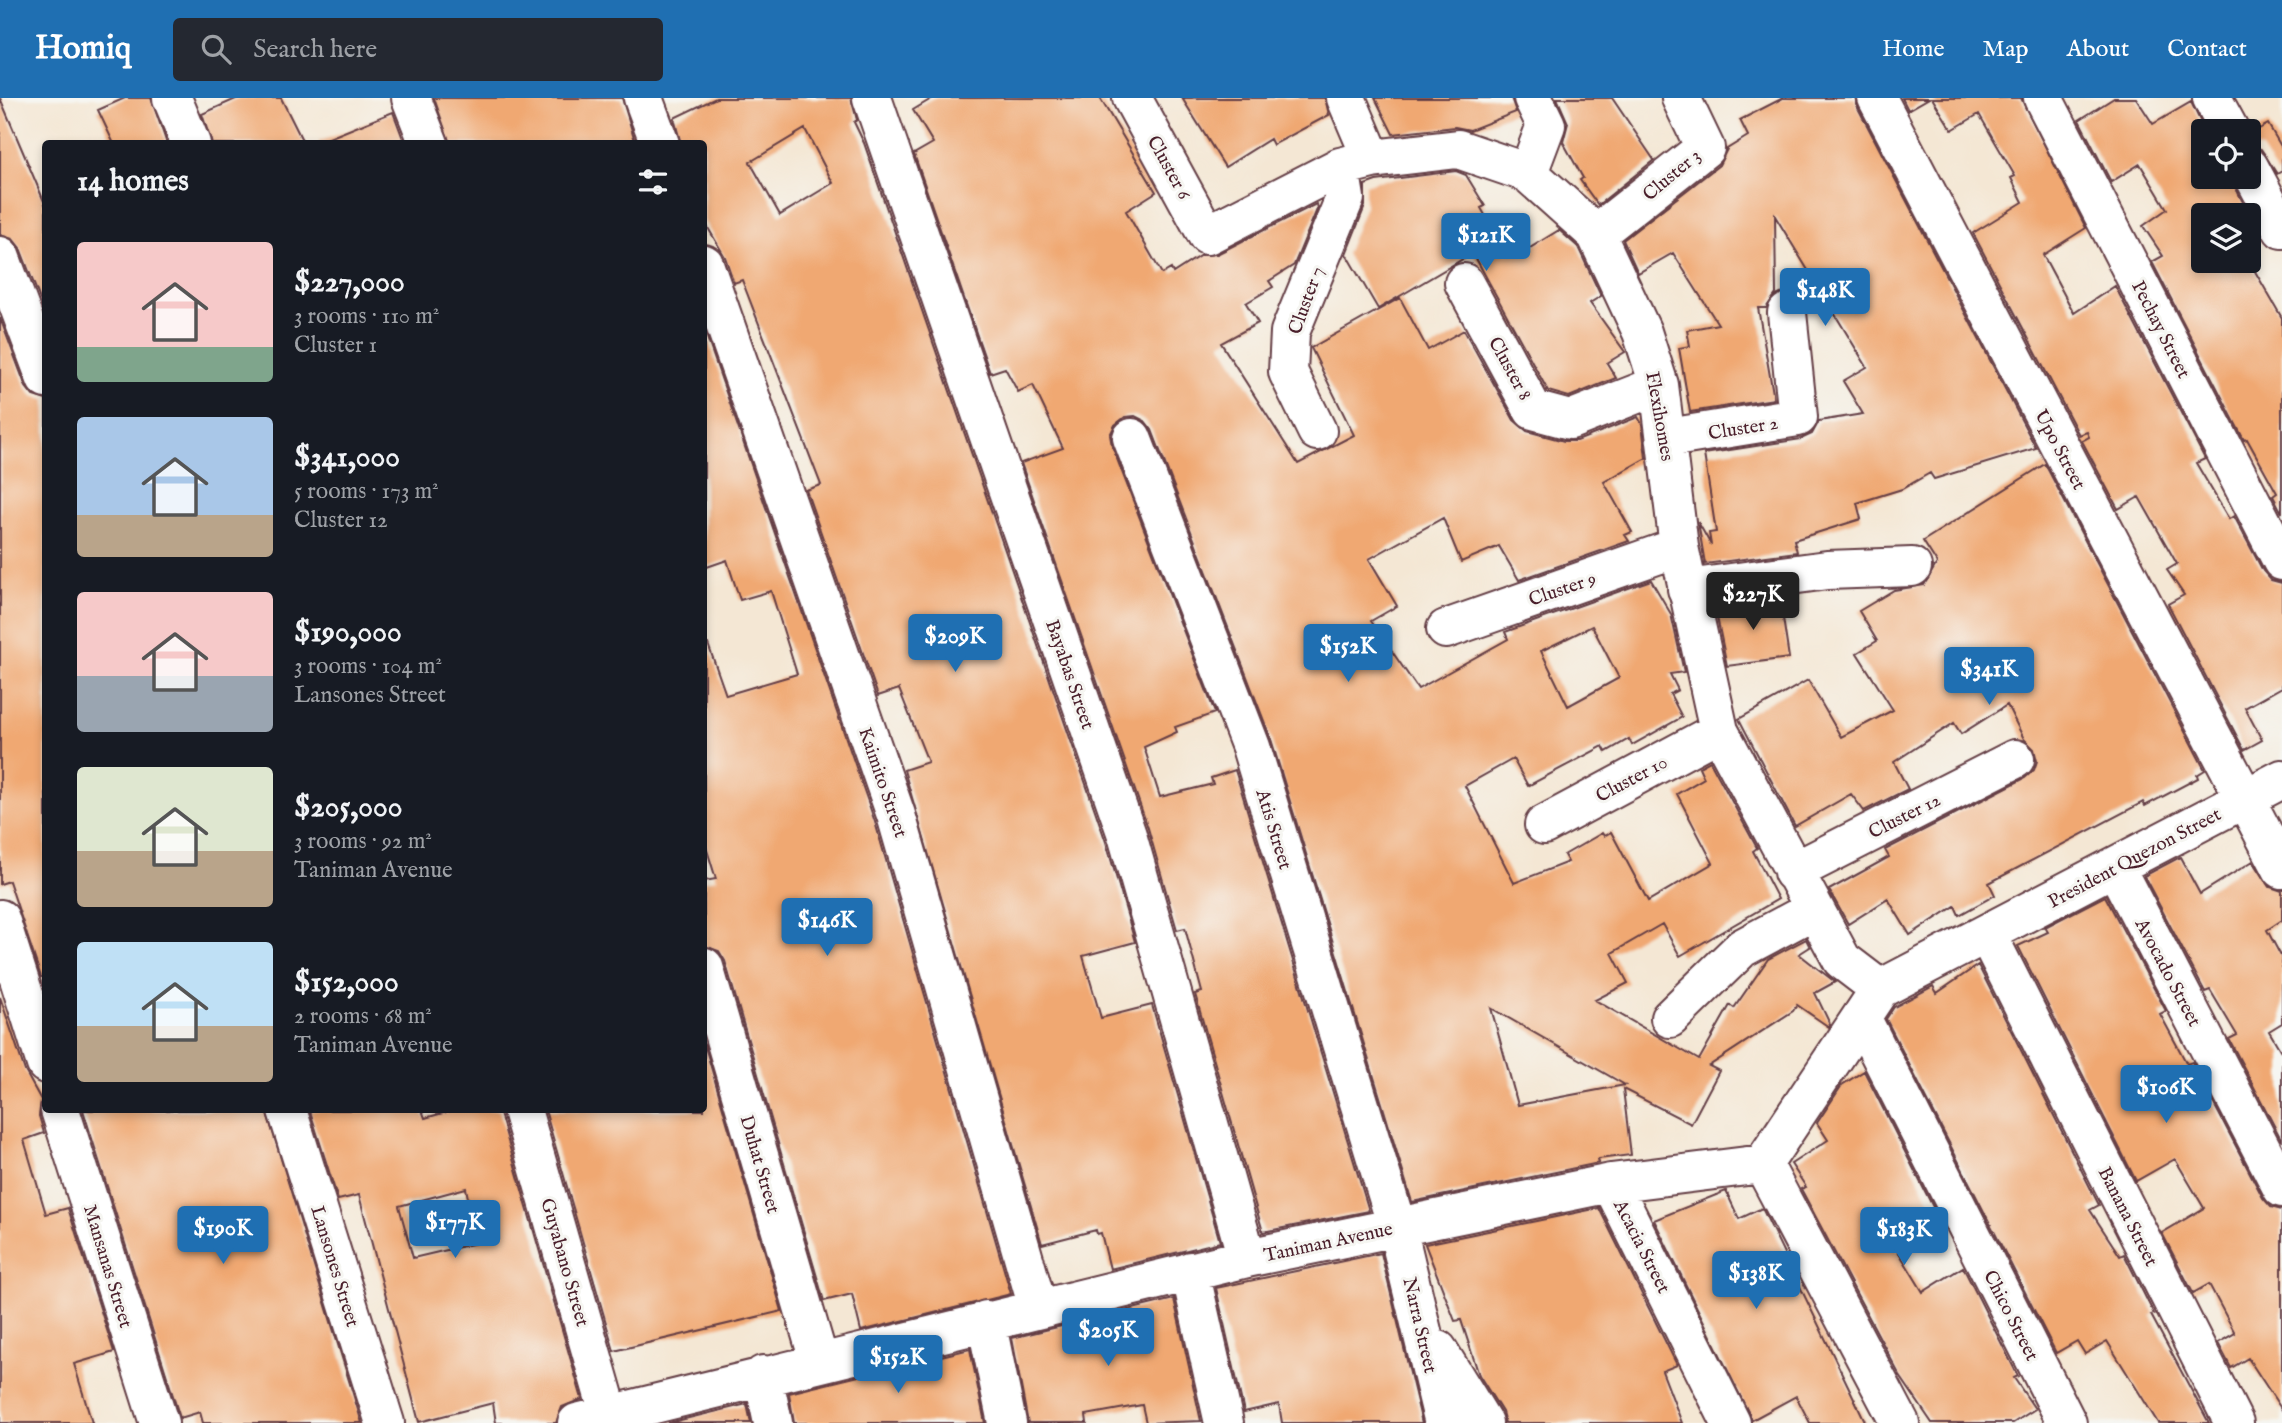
<!DOCTYPE html>
<html lang="en">
<head>
<meta charset="utf-8">
<style>
  body { margin:0; font-family:"IM FELL English",serif; background:#242831; color:#f1f3f6; height:100vh; display:flex; flex-direction:column; font-size:26px; white-space:nowrap }
  * { box-sizing:border-box; margin:0 }
  p { font-size:23px; color:#9ea1a6 }
  .icon { flex:none; width:38px; height:38px; fill:none; stroke:currentColor; stroke-width:2; stroke-linecap:round; stroke-linejoin:round }
  .map { position:relative; flex:1; overflow:hidden }
  .drawer { position:absolute; left:42px; top:42px; width:665px; height:973px; display:flex; flex-direction:column; background:#171b24; border-radius:7px; box-shadow:0 4px 10px #0003 }
  .drawer>* { flex:none }
  .tools { position:absolute; left:2191px; top:21px; display:grid; gap:14px }
  .tools a { display:grid; place-items:center; width:70px; height:70px; border-radius:7px; background:#171b24; box-shadow:0 4px 10px #0003; font-size:35px }
  .price { position:absolute; translate:-50% -60px; padding:0 16px; border-radius:7px; background:#1f6fb2; color:#fff; font-size:23px; line-height:46px; filter:drop-shadow(0 2px 4px #0008) }
  .price::after { content:''; position:absolute; left:50%; top:42px; width:21px; height:16px; margin-left:-10px; background:inherit; clip-path:polygon(0 0,100% 0,50% 100%) }
  .price.current { background:#222; color:#fff }
  ul { padding:0; list-style:none }
  li { display:flex; align-items:center; gap:21px; height:175px; padding:0 35px }
  li span { display:grid; place-items:center; flex:none; width:196px; height:140px; border-radius:7px; color:#555 }
  li>.icon { margin-inline-start:auto }
  span .icon { width:84px; height:84px; fill:#fffc; stroke-width:1 }
  li b { font-size:30px }
  h2 { display:flex; justify-content:space-between; align-items:center; height:84px; padding:0 35px; font-size:30px }
  header { display:flex; align-items:center; gap:42px; box-sizing:border-box; height:98px; padding:0 35px; background:#1f6fb2; color:#fff }
  header strong { font-size:33px }
  nav { display:flex; gap:38px; margin-inline-start:auto; font-size:24px }
  .search { width:490px; height:63px; background:#242831; display:flex; align-items:center; gap:18px; box-sizing:border-box; padding:0 24px; border-radius:7px; color:#9ea1a6; font-size:26px }
  .map>svg:first-child { display:block }
  .building { fill:#f0a872; fill-rule:evenodd }
  .lines { fill:none; stroke-linecap:round; stroke-linejoin:round }
  .minor-casing { stroke:#643d44; stroke-width:42 }
  .minor { stroke:#fff; stroke-width:38 }
  .labels { text-anchor:middle; stroke-width:6; stroke-linejoin:round; paint-order:stroke }
  .street-label { font-size:19px; fill:#4a1f2b; stroke:#f6f6f2 }
</style>
</head>
<body>
<header>
<strong>Homiq</strong>
<div class="search"><svg class="icon" aria-label="search" viewBox="0 0 24 24"><circle cx="10" cy="10" r="6"/><path d="M15 15l6 6"/></svg>Search here</div>
<nav><a>Home</a><a>Map</a><a>About</a><a>Contact</a></nav>
</header>
<div class="map">
<svg width="2282" height="1325" viewBox="0 0 2282 1325">
  <rect width="100%" height="100%" fill="#f6f6f2"/>
  <filter id="ink" filterUnits="userSpaceOnUse"><feTurbulence type="fractalNoise" baseFrequency=".0143" numOctaves="2"/><feDisplacementMap in="SourceGraphic" scale="14" xChannelSelector="R" yChannelSelector="G"/><feConvolveMatrix kernelMatrix="1 2 1 2 8 2 1 2 1" color-interpolation-filters="sRGB"/></filter>
  <filter id="wash" filterUnits="userSpaceOnUse"><feTurbulence type="fractalNoise" baseFrequency=".00686" numOctaves="4" result="noise"/><feDisplacementMap in="SourceGraphic" scale="28" xChannelSelector="R" yChannelSelector="G"/><feGaussianBlur stdDeviation="1.57" result="paint"/><feColorMatrix in="noise" values="0 0 0 0 0 0 0 0 0 0 0 0 0 0 0 0 0 1.4 0 .05"/><feComposite in="paint" operator="in"/></filter>
  <g filter="url(#wash)">
    <rect width="100%" height="100%" fill="#f4e7d4"/>
    <g id="blocks">
      <path class="building" d="M0,0L46,108V217L20,150L13,141L0,137Z
        M125,0H151L167,46H114L98,12Z
        M238,0H281L304,46H212L202,16Z
        M434,0H622L636,46H450Z
        M716,0H851L857,22L854,24L864,45L1106,744L1135,844L1083,858L1101,920L1152,907L1220,1144L1110,1171L1101,1135L1097,1136L1096,1132L1042,1146L904,672L928,664L899,591L878,598L806,392L821,387L742,182L734,185L725,159L704,123V46H681L674,20ZM805,31L833,85L780,117L750,64Z
        M933,0H1100L1156,94L1126,113L1162,176L1171,171L1173,175L1201,157L1217,156L1316,106L1318,109L1294,167L1269,183L1273,189L1246,205L1258,225L1221,245L1298,366L1354,337L1311,250L1400,200L1428,252L1464,232L1514,322L1527,333L1564,343H1577L1638,319L1642,326L1646,360L1604,384L1632,434L1625,437L1629,443L1519,482L1499,448L1461,464L1443,420L1369,461L1397,508L1371,523L1418,591L1508,541L1505,534L1651,482L1671,516L1684,574L1670,576L1678,592L1670,596L1682,619L1632,647L1629,641L1606,654L1603,648L1528,688L1513,661L1465,688L1514,785L1568,764L1564,757L1602,735L1604,738L1611,734L1648,803L1713,765L1677,696L1704,680L1699,669L1710,663L1757,750L1753,753L1778,801L1680,858L1662,826L1612,855L1628,885L1595,902L1699,962L1730,907L1734,910L1768,861L1806,841L1810,849L1799,856L1835,884L1815,895L1830,926L1829,929L1797,907L1793,913L1709,968L1719,973L1691,1026L1623,991L1631,1057L1598,1061L1599,1065L1412,1104L1271,641L1152,332L1145,323L1135,318L1125,319L1115,327L1110,337L1112,348L1215,615L1175,629L1177,634L1144,649L1160,699L1213,686L1211,680L1235,672L1369,1113L1263,1134L1195,896L1202,894L1185,830L1177,832L1148,730L1021,365L1063,350L1033,287L1018,294L1005,270L990,275L914,56L933,45L913,12ZM1592,528L1619,580L1568,608L1541,553ZM1491,910L1625,987L1518,1007Z
        M1182,0H1325L1329,17L1273,47L1270,41L1225,69Z
        M1375,0H1511L1516,14L1470,32L1455,29L1393,36Z
        M1557,0H1612L1654,62L1598,107L1580,82L1583,80L1563,44L1568,25Z
        M1783,0H1855L1858,10L2036,350L1934,381L1930,375L1902,391L1857,405L1861,421L1794,442L1797,454L1705,466L1698,424L1711,447L1709,435L1716,434L1704,356L1801,341L1812,336L1819,323L1863,316L1843,283L1867,269L1775,118L1776,196L1766,210H1758L1774,301L1690,314L1679,250L1690,248L1687,232L1718,226L1673,155L1638,175L1623,142L1719,67L1727,51L1748,38L1740,22Z
        M1902,0H1929L1908,12Z
        M1932,0H2021L2086,130L2043,157L2074,215L2115,188L2205,361L2196,365L2229,421L2234,418L2263,473L2271,482L2282,485V589L2245,610L2262,642L2244,652L2168,506L2184,497L2167,472L2177,466L2139,399L2118,411L2082,343L2089,339L2087,334L2079,337L1973,135L2023,104L2011,80L2015,78L1979,16L1952,32Z
        M2114,0H2136L2153,26L2191,4L2205,33L2203,79H2230L2260,137L2249,143V117H2203V163H2249L2282,220V415L2273,398L2277,395L2247,341L2244,342L2152,164L2163,158L2143,128L2167,111L2140,66L2111,84L2079,22Z
        M393,14L405,46H319V44Z
        M2268,26L2282,50V73L2277,76L2261,51L2249,47L2252,35Z
        M1456,73L1466,77L1485,108L1481,110L1507,156L1523,149L1525,153L1559,132L1578,149L1601,198L1590,205L1625,254L1607,265L1616,280L1569,299L1548,293L1473,155L1378,211L1346,156L1365,108V87L1376,83Z
        M0,220L26,289L33,298L46,302V879H41L9,783L0,786Z
        M704,231L875,724L1011,1196L861,1233L852,1196L824,1203L725,863L719,853L704,848V783L716,781L704,742V546H708L726,597L797,576L771,493L740,502L727,462L704,470Z
        M2045,366L2205,672L2197,677L2198,680L2145,708L2143,704L1989,785L1995,797L1959,817L1955,808L1910,837L1888,801L1848,826L1829,792L1889,759L1885,752L2025,680L2034,672L2037,663L2034,651L2024,641L2007,607L1961,636L1954,625L1894,664L1908,691L1864,713L1851,696L1795,728L1739,621L1808,582L1841,639L1893,612L1857,555L1877,543L1859,513L1894,492L1924,487L1937,465L1923,443Z
        M1780,500L1789,560L1727,568L1715,509Z
        M2180,759L2200,796L2253,763L2270,789L2282,793V822L2267,832L2282,860V925L2269,933L2282,955V1043L2229,941L2237,937L2210,892L2205,894L2144,778Z
        M2105,798L2166,913L2160,916L2187,966L2192,964L2263,1100L2271,1109L2282,1112V1312L2248,1260L2231,1270L2218,1245L2235,1235L2209,1186L2193,1195L2162,1135L2204,1110L2175,1061L2136,1083L2018,848L2048,834L2045,829Z
        M1978,867L2099,1107L2090,1112L2120,1158L2124,1156L2154,1216L2151,1217L2209,1325H2158L2107,1243L2085,1256L2077,1243L2056,1255L1886,921L1894,909L1933,888L1937,895Z
        M0,899L25,973L41,1002L39,1018L44,1035L24,1042L46,1116L68,1110L114,1254L74,1266L92,1325H0Z
        M704,945L782,1213L614,1253L545,1012H704Z
        M1864,973L1934,1111L1890,1140L1923,1194L1963,1169L2018,1278L2014,1280L2035,1311L2013,1325H1932L1900,1278L1801,1091L1806,1089L1791,1066L1828,1042L1817,1025L1842,987Z
        M83,1012H266L362,1325H203L200,1314L180,1320Z
        M316,1012H422L425,1020L454,1012H499L582,1301L562,1309L556,1325H496L493,1305L419,1324L359,1097L338,1102L310,1013ZM466,1090L477,1145L413,1160L399,1108Z
        M1726,1093L1739,1121L1762,1110L1866,1325H1810L1796,1298L1752,1322L1654,1122Z
        M1599,1110L1677,1267L1662,1273L1682,1325H1505L1502,1314L1479,1277L1461,1222L1455,1223L1425,1146Z
        M1381,1155L1422,1325H1282L1279,1306L1244,1314L1216,1190Z
        M1174,1201L1201,1323L1146,1325L1142,1307L1086,1317L1087,1325H1028L1012,1240Z
        M970,1251L985,1325H794L789,1295Z
        M747,1306L751,1325H668Z"/>
    </g>
  </g>
  <g filter="url(#ink)">
    <use href="#blocks" fill-opacity="0" stroke="#643d44" stroke-width="2"/>
    <g class="lines">
      <g class="minor-casing">
        <path id="minor" d="M172,0L191,46
          M411,0L429,46
          M643,0L660,46
          M872,0L1127,737L1247,1160
          M1132,0L1207,137L1340,69L1372,61L1458,51L1528,75L1596,136L1642,234L1659,287L1679,449L1719,633L1842,862L1880,891
          M1346,0L1372,61
          M1877,0L2282,771
          M2043,0L2282,463
          M2212,0L2230,33
          M2249,69L2282,131
          M1528,75L1546,27L1533,0
          M1596,136L1705,50L1681,0
          M0,158L46,281
          M704,166L896,717L1038,1210
          M1464,185L1533,312L1570,322L1659,287
          M1317,333L1288,274L1290,234L1345,100L1340,69
          M1132,340L1251,649L1397,1129L1444,1325
          M1668,340L1798,319L1787,215
          M1687,491L1827,472L1912,469
          M1446,531L1679,449
          M1544,727L1719,633
          M2115,769L2282,1090
          M1793,774L2015,661
          M0,821L46,966
          M1987,836L2234,1325
          M704,869L819,1263
          M1670,920L1742,850L1813,812
          M1862,921L2067,1325
          M60,1012L159,1325
          M287,1012L385,1325
          M522,1012L609,1316
          M1763,1066L1900,1325
          M1611,1085L1731,1325
          M1190,1173L1224,1325
          M986,1222L1007,1325
          M1438,1252L1483,1325
          M763,1277L773,1325
          M577,1325L1247,1160L1611,1085L1763,1066L1880,891L2282,681"/>
      </g>
      <use href="#minor" class="minor"/>
    </g>
  </g>
  <g class="labels">
    <g class="street-label">
      <text transform="translate(1170 69) rotate(61)" y="7">Cluster 6</text>
      <text transform="translate(1671 76) rotate(-40)" y="7">Cluster 3</text>
      <text transform="translate(1305 202) rotate(-70)" y="7">Cluster 7</text>
      <text transform="translate(2162 231) rotate(63)" y="7">Pechay Street</text>
      <text transform="translate(1511 270) rotate(61)" y="7">Cluster 8</text>
      <text transform="translate(1661 318) rotate(80)" y="7">Flexihomes</text>
      <text transform="translate(1743 329) rotate(-9)" y="7">Cluster 2</text>
      <text transform="translate(2061 351) rotate(62)" y="7">Upo Street</text>
      <text transform="translate(1562 490) rotate(-19)" y="7">Cluster 9</text>
      <text transform="translate(1071 576) rotate(71)" y="7">Bayabas Street</text>
      <text transform="translate(1631 680) rotate(-28)" y="7">Cluster 10</text>
      <text transform="translate(884 684) rotate(71)" y="7">Kaimito Street</text>
      <text transform="translate(1904 717) rotate(-27)" y="7">Cluster 12</text>
      <text transform="translate(1275 731) rotate(73)" y="7">Atis Street</text>
      <text transform="translate(2134 759) rotate(-28)" y="7">President Quezon Street</text>
      <text transform="translate(2169 874) rotate(62)" y="7">Avocado Street</text>
      <text transform="translate(761 1066) rotate(74)" y="7">Duhat Street</text>
      <text transform="translate(2129 1118) rotate(63)" y="7">Banana Street</text>
      <text transform="translate(1328 1143) rotate(-12)" y="7">Taniman Avenue</text>
      <text transform="translate(1643 1148) rotate(63)" y="7">Acacia Street</text>
      <text transform="translate(566 1164) rotate(74)" y="7">Guyabano Street</text>
      <text transform="translate(109 1168) rotate(73)" y="7">Mansanas Street</text>
      <text transform="translate(336 1168) rotate(73)" y="7">Lansones Street</text>
      <text transform="translate(2012 1217) rotate(63)" y="7">Chico Street</text>
      <text transform="translate(1421 1227) rotate(77)" y="7">Narra Street</text>
    </g>
  </g>
</svg>
<div class="tools">
<a><svg class="icon" aria-label="locate" viewBox="0 0 24 24"><circle cx="12" cy="12" r="6"/><path d="M12 2v4M12 18v4M2 12h4M18 12h4"/></svg></a>
<a><svg class="icon" aria-label="layers" viewBox="0 0 24 24"><path d="M12 4l9 5-9 5-9-5zM3 14l9 5 9-5"/></svg></a>
</div>
<b class="price" style="left:1486px;top:175px">$121K</b>
<b class="price" style="left:1825px;top:230px">$148K</b>
<b class="price current" style="left:1753px;top:534px">$227K</b>
<b class="price" style="left:955px;top:576px">$209K</b>
<b class="price" style="left:1348px;top:586px">$152K</b>
<b class="price" style="left:1989px;top:609px">$341K</b>
<b class="price" style="left:827px;top:860px">$146K</b>
<b class="price" style="left:2166px;top:1027px">$106K</b>
<b class="price" style="left:455px;top:1162px">$177K</b>
<b class="price" style="left:223px;top:1168px">$190K</b>
<b class="price" style="left:1904px;top:1169px">$183K</b>
<b class="price" style="left:1756px;top:1213px">$138K</b>
<b class="price" style="left:1108px;top:1270px">$205K</b>
<b class="price" style="left:898px;top:1297px">$152K</b>
<section class="drawer">
<h2>14 homes<svg class="icon" aria-label="filters" viewBox="0 0 24 24"><path d="M4 7h16M4 17h16"/><circle cx="9" cy="7" r="2"/><circle cx="15" cy="17" r="2"/></svg></h2>
<ul>
<li><span style="background:linear-gradient(#f6c9c9 75%,#7fa58c 0)"><svg class="icon" aria-label="home" viewBox="0 0 24 24"><path d="M3 11l9-7 9 7M6 9v11h12V9"/></svg></span><div><b>$227,000</b><p>3 rooms · 110 m²</p><p>Cluster 1</p></div></li>
<li><span style="background:linear-gradient(#a9c7e8 70%,#b9a48a 0)"><svg class="icon" aria-label="home" viewBox="0 0 24 24"><path d="M3 11l9-7 9 7M6 9v11h12V9"/></svg></span><div><b>$341,000</b><p>5 rooms · 173 m²</p><p>Cluster 12</p></div></li>
<li><span style="background:linear-gradient(#f6c9c9 60%,#9aa5b1 0)"><svg class="icon" aria-label="home" viewBox="0 0 24 24"><path d="M3 11l9-7 9 7M6 9v11h12V9"/></svg></span><div><b>$190,000</b><p>3 rooms · 104 m²</p><p>Lansones Street</p></div></li>
<li><span style="background:linear-gradient(#dfe7d0 60%,#b9a48a 0)"><svg class="icon" aria-label="home" viewBox="0 0 24 24"><path d="M3 11l9-7 9 7M6 9v11h12V9"/></svg></span><div><b>$205,000</b><p>3 rooms · 92 m²</p><p>Taniman Avenue</p></div></li>
<li><span style="background:linear-gradient(#bfe0f5 60%,#b9a48a 0)"><svg class="icon" aria-label="home" viewBox="0 0 24 24"><path d="M3 11l9-7 9 7M6 9v11h12V9"/></svg></span><div><b>$152,000</b><p>2 rooms · 68 m²</p><p>Taniman Avenue</p></div></li>
</ul>
</section>
</div>
</body>
</html>
